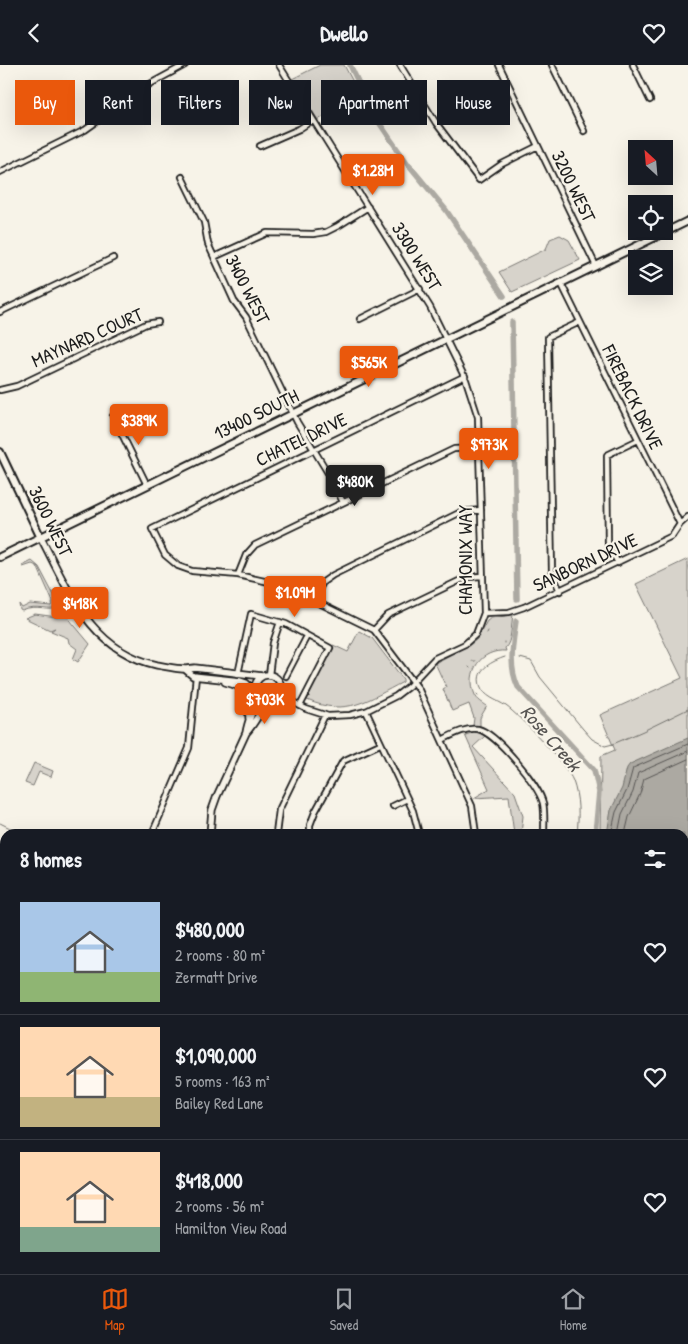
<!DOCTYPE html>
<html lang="en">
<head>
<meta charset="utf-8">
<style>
  body { margin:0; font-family:"Patrick Hand",sans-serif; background:#20242c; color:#f1f3f6; height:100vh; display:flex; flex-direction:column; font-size:19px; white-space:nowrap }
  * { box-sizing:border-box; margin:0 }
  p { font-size:16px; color:#9ea1a6 }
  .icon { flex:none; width:28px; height:28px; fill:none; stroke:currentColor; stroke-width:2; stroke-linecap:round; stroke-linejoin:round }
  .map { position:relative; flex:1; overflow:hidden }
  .panel { position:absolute; left:0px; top:764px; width:689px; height:446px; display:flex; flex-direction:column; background:#171b24; border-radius:15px 15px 0 0; box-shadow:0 5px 20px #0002 }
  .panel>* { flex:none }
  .banner { position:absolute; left:15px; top:15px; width:659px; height:45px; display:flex; gap:10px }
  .needle { width:32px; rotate:334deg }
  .buttons { position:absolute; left:628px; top:75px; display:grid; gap:10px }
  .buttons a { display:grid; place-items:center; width:45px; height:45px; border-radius:0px; background:#171b24; box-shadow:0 5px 20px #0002; font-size:25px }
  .price { position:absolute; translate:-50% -42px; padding:0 11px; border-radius:5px; background:#ea580c; color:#fff; font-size:16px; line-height:32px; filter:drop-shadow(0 1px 2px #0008) }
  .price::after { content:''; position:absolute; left:50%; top:30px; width:15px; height:11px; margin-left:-8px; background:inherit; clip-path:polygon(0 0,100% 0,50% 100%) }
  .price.active { background:#222; color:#fff }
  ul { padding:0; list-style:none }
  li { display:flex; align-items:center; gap:15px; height:125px; padding:0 20px }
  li+li { border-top:1px solid #363941 }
  li span { display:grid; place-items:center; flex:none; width:140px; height:100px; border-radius:0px; color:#555 }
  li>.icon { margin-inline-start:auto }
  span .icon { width:60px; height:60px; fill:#fffc; stroke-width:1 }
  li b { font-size:21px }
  h2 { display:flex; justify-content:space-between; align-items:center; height:60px; padding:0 20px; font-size:21px }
  .chip { padding:0 18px; border-radius:0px; background:#171b24; box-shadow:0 5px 20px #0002; font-size:18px; line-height:45px }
  .chip.active { background:#ea580c; color:#fff }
  header { display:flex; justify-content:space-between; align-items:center; height:65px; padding:0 20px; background:#171b24; font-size:22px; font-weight:800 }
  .menu { display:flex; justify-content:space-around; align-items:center; height:70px; border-top:1px solid #363941; background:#171b24; font-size:14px; color:#9ea1a6 }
  .menu a { display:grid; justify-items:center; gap:2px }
  .menu .active { color:#ea580c }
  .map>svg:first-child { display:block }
  .green { fill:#d7d3cb; stroke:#7a7874 }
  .water { fill:#aca9a2; stroke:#72716c }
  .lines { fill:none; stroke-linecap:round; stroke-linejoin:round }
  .shore { stroke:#565452; stroke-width:1 }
  .stream { stroke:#72716c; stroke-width:1 }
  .canal { stroke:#aca9a2; stroke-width:5.5 }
  .minor-casing { stroke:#1c1c1c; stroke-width:8 }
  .tertiary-casing { stroke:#1c1c1c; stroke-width:9 }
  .secondary-casing { stroke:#1c1c1c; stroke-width:10 }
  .motorway-casing { stroke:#1c1c1c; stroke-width:12 }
  .minor { stroke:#f7f3e8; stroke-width:4.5 }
  .tertiary { stroke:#f7f3e8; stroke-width:5.5 }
  .secondary { stroke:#f7f3e8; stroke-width:6 }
  .motorway { stroke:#f7f3e8; stroke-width:9 }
  .labels { text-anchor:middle; stroke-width:4.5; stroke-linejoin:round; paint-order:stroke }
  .street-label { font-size:19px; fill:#1c1c1c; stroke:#f7f3e8 }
  .water-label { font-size:20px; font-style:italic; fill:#565452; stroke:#f7f3e8 }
</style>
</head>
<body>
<header><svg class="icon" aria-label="back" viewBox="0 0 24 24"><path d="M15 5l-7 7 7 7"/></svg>Dwello<svg class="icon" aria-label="heart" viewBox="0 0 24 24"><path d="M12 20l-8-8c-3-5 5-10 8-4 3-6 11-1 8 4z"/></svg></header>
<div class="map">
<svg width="688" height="1209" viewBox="0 0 688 1209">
  <rect width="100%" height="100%" fill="#f7f3e8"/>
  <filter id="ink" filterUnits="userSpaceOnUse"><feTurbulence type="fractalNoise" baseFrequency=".02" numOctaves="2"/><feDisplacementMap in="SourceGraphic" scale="10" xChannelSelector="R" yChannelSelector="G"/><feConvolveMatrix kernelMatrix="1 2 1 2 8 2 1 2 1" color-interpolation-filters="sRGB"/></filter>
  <g filter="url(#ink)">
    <path class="green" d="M320,0H344L360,30L318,55L292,14Z
      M560,170L569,175L580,195L512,227L499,207L546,184L550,174Z
      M688,494V785L684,787V769H600L601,691L615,685L600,650L682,613L636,519Z
      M32,496L39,502L60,542C49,548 38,539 22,546L20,545L19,539L22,543L30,539L51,541L53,537L37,501L32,499L23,502L22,501Z
      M35,549L57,552L65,549L90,579L78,597L73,594L77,584L69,578L68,573L51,566L55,563L50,565L25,553Z
      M513,550C511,560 512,577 505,583L506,586C481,584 465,607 475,630C477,635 483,638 487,641L480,653V668L485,671L473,682L515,728L523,751L521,769H514L509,731L474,733L489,724L465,670L472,668L474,653L469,639L452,646L443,624L446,622L435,598L471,579L477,574L487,556L491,553Z
      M359,566L372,573L403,614V617C368,635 347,652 307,635L333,580L348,587Z
      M34,698L53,706L51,712L39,707L33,721L25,718Z
      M0,831L5,833V1081L0,1071Z"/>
    <path class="water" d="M688,673V773L684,775V769H607L611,745L622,723L627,703L630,699Z"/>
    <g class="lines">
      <path class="shore" d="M611,769L616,747L627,725L633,703L688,679
        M618,769L622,749L633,727L638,708L688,686
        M625,769L629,752L640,729L644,714L688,694"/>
      <path class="stream" d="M487,568L488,566
        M504,578V577
        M505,592C493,596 475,604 480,620C484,632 497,635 506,641C521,652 567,700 573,716C579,733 579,750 577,769
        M520,593L531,596L540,612L583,664L592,674L605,681L613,679L643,666L688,644
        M472,596H475
        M469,602L470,603
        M477,629L478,630
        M0,758L22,769"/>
      <path class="canal" d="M350,0L374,50L391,75L408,99L446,145L504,231
        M512,257L517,534
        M516,556C513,578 508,601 518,622L594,705L599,727L595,769
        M684,913L688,916"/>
      <g class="minor-casing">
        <path id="minor" d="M400,0L436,58L479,115L502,99L538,81
          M499,0L596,201
          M552,0L584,66
          M633,0L650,35
          M260,81L299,64L313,55
          M0,107L85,65L150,19L185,0
          M182,112L204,157L208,179L214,192L234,236L246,252L297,357L328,408L343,437
          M214,192L267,168L313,169L326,167L338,161L368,142
          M561,218L680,459
          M0,247L113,193
          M360,254L420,224
          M465,311L152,464L165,490L178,501L192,506L238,510L282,520L374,565L418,623L472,741L476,769
          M0,325L17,321L146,259L158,257
          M113,351L147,420
          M618,498L608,480L607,390L638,375
          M238,510L246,490L255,480L454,384L479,383
          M560,526L552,508L548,272L580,257
          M313,535L323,517L333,510L461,447L481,445
          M484,548L509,547L524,542L672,471L680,459L688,452
          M374,565L388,550L467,512L482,511
          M238,609L251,549L286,559L330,583L300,641
          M269,610L273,578L280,557
          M286,611L307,571
          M281,622L291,636
          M273,635L291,636L306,644L328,651L350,650L366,646L396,631L409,621L435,593L465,579L476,569L484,548L478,352L466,315L430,242L279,0
          M366,646L413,746L419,769
          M442,675C452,670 466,662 478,664C496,668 539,720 543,738C545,747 544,759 544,769
          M393,741L407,734
          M152,769L189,683L196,611
          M276,769L279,745L325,650
          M310,769V760L315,747L343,696L380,679
          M684,993L688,996
          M684,1113H688
          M125,1205L127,1209"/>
      </g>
      <g class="tertiary-casing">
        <path id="tertiary" d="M41,473C69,526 91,586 157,600C170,602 182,606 195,603L262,611
          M186,605L193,611L240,616L246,618L256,628
          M255 623a13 13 0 1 1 26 0a13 13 0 1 1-26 0Z
          M225,617C252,624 248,629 249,653
          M246,668C255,658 260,646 269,636
          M210,769L212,745L217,731L246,668C248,654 255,643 257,630
          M684,839L688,837
          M0,1174L5,1171
          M406,1205L408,1209"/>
      </g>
      <g class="secondary-casing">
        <path id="secondary" d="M0,387L41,473
          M0,492L688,156"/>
      </g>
      <g class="motorway-casing">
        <path id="motorway" d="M0,788L5,791
          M684,804L688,802
          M0,805L5,807
          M684,817L688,815"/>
      </g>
      <use href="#minor" class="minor"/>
      <use href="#tertiary" class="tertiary"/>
      <use href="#secondary" class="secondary"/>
      <use href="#motorway" class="motorway"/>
    </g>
  </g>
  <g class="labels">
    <g class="street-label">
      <text transform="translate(574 121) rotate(64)" y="7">3200 WEST</text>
      <text transform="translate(417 191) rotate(58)" y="7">3300 WEST</text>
      <text transform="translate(248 224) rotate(63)" y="7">3400 WEST</text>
      <text transform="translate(87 272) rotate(-24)" y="7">MAYNARD COURT</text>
      <text transform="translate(633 332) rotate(64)" y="7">FIREBACK DRIVE</text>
      <text transform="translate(256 349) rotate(-26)" y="7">13400 SOUTH</text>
      <text transform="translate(301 374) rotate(-26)" y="7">CHATEL DRIVE</text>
      <text transform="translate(51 456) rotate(64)" y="7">3600 WEST</text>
      <text transform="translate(465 495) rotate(-90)" y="7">CHAMONIX WAY</text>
      <text transform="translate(585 497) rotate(-25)" y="7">SANBORN DRIVE</text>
    </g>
    <g class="water-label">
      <text transform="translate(551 673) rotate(49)" y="7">Rose Creek</text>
    </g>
  </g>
</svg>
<div class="buttons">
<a><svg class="needle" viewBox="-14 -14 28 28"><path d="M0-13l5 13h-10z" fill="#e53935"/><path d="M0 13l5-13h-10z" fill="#9ea1a6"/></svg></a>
<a><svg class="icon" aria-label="locate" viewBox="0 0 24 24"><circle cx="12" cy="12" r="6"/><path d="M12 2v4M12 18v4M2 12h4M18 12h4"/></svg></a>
<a><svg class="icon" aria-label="layers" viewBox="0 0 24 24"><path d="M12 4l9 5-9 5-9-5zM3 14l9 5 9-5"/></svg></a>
</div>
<b class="price" style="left:373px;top:131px">$1.28M</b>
<b class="price" style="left:369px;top:323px">$565K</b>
<b class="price" style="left:139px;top:381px">$389K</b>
<b class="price" style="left:489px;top:405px">$973K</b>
<b class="price active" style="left:355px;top:442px">$480K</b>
<b class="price" style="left:295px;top:553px">$1.09M</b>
<b class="price" style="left:80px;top:564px">$418K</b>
<b class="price" style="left:265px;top:660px">$703K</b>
<div class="banner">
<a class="chip active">Buy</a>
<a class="chip">Rent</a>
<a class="chip">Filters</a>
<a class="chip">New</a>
<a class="chip">Apartment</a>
<a class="chip">House</a>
</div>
<section class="panel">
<h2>8 homes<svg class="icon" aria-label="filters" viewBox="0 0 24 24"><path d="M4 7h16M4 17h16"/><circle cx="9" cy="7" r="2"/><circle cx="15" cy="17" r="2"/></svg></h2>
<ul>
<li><span style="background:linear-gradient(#a9c7e8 70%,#8fb573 0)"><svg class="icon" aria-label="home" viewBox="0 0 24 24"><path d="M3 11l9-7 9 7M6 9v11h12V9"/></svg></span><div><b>$480,000</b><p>2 rooms · 80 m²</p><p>Zermatt Drive</p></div><svg class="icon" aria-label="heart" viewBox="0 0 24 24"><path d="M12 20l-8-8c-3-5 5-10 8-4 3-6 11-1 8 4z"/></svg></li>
<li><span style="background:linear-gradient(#ffd9b3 70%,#c2b280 0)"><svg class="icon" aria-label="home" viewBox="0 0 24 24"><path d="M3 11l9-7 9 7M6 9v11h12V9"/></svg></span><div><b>$1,090,000</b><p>5 rooms · 163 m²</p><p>Bailey Red Lane</p></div><svg class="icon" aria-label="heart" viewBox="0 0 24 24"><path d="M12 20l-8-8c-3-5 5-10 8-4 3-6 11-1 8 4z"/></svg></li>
<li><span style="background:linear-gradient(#ffd9b3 75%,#7fa58c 0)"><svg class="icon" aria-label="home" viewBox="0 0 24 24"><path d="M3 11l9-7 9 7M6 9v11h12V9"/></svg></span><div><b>$418,000</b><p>2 rooms · 56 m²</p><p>Hamilton View Road</p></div><svg class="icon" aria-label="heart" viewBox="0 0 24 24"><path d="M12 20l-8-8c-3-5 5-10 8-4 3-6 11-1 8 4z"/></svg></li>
</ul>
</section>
</div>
<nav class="menu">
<a class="active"><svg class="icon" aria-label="map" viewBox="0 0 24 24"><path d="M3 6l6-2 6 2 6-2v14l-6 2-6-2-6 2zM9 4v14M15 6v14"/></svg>Map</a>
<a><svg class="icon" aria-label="saved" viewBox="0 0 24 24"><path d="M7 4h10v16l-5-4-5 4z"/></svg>Saved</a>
<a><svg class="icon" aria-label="home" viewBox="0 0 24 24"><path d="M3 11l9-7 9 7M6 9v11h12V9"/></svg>Home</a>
</nav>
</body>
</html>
